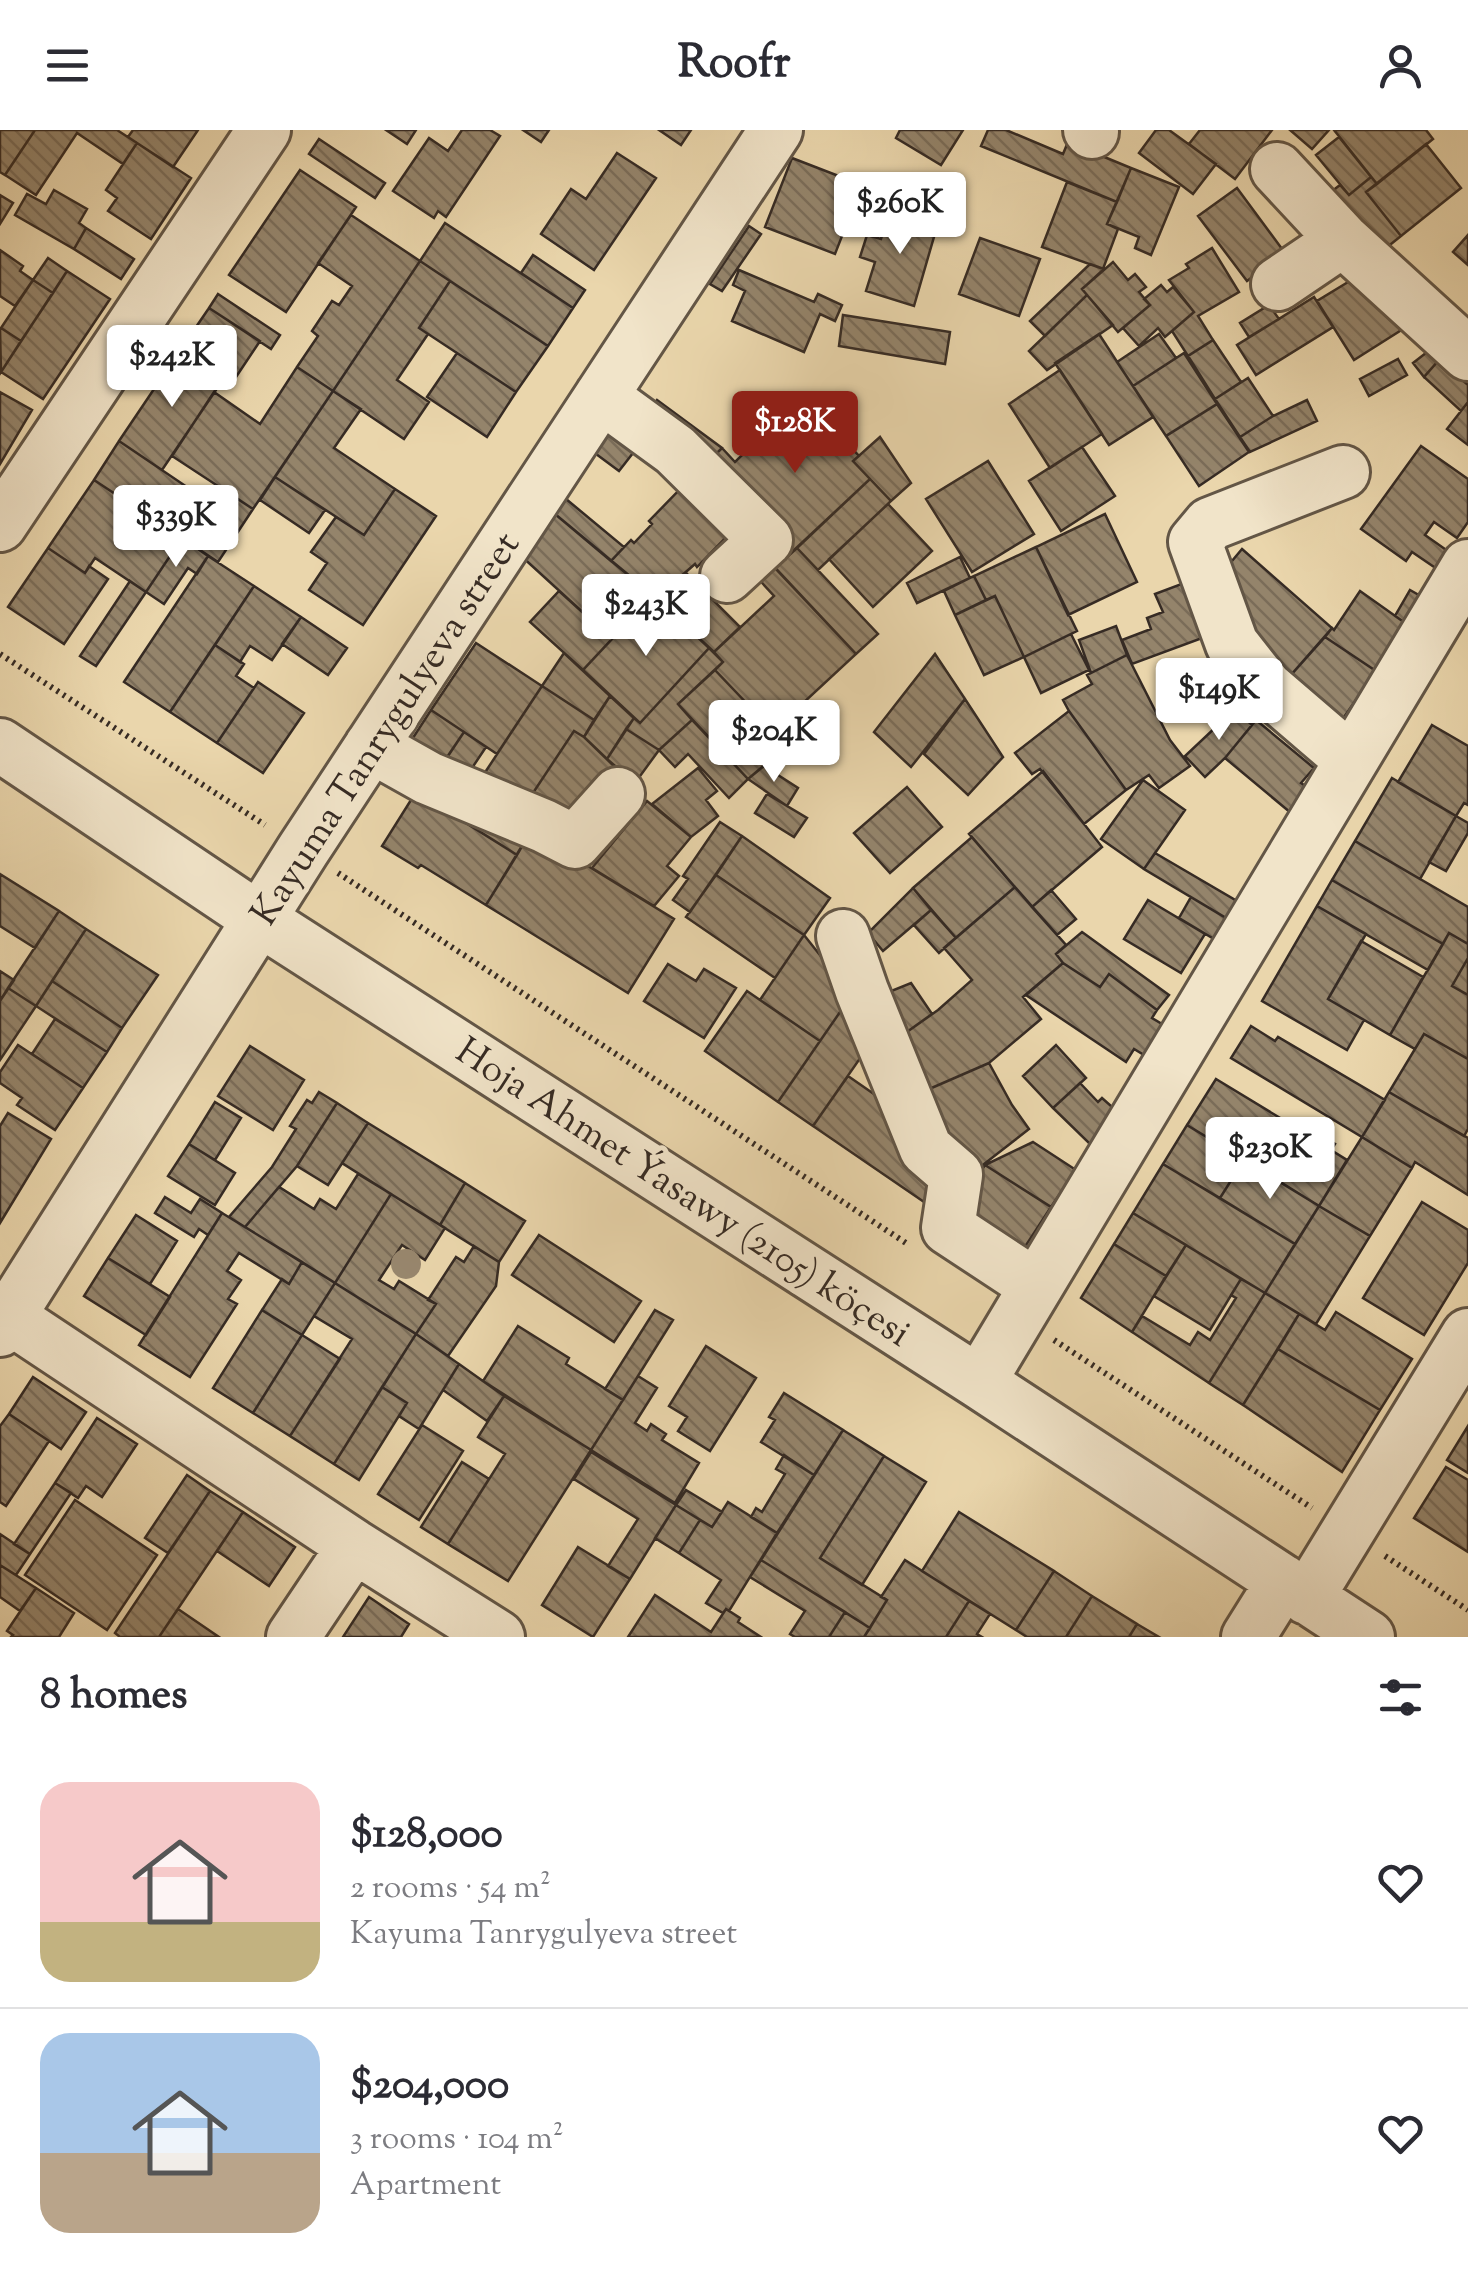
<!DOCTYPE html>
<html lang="en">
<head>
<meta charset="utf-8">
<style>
  body { margin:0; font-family:"Sorts Mill Goudy",serif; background:#f2f2f3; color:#2b2b33; height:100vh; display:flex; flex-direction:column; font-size:38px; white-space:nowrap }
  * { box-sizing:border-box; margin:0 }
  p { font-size:32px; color:#7c7c81 }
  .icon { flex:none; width:55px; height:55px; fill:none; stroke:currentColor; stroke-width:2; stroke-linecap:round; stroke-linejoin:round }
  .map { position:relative; height:1507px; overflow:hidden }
  .drawer { display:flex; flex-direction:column; background:#fff; flex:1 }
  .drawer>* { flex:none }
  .price { position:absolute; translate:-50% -85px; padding:0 22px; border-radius:10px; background:#fff; color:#222; font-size:32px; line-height:65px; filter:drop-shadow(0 2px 5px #0008) }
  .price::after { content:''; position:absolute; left:50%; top:60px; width:30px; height:22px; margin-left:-15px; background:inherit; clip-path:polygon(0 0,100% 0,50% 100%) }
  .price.on { background:#8f2418; color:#fff }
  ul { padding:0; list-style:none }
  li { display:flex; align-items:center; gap:30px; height:250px; padding:0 40px }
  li+li { border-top:2px solid #e1e1e2 }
  li span { display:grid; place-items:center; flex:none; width:280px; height:200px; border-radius:30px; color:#555 }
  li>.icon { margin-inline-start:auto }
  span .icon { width:120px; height:120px; fill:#fffc; stroke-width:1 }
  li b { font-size:42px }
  h2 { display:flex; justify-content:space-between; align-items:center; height:120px; padding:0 40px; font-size:42px }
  header { display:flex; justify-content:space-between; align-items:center; height:130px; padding:0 40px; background:#fff; font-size:45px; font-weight:700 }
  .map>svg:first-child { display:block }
  .building { fill:url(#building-back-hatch); stroke:#362b24; stroke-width:2.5 }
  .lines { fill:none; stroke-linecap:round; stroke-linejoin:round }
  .minor-casing { stroke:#635646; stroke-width:58 }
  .path { stroke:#362b24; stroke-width:6; stroke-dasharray:2.5 5; stroke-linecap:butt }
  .minor { stroke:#f1e4c9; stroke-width:52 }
  .tree { fill:#98876e }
  .labels { text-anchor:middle; stroke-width:10; stroke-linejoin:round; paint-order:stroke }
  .street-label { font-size:38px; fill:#362b24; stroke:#f1e4c9 }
</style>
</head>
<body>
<header><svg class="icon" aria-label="menu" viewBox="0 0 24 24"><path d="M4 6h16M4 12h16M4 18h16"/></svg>Roofr<svg class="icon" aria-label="person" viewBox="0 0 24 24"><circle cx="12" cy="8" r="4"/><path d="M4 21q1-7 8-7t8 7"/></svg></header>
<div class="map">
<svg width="1468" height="1507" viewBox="0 0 1468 1507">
  <defs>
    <pattern id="building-back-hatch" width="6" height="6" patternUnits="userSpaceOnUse" patternTransform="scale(2.5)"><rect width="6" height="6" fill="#94846b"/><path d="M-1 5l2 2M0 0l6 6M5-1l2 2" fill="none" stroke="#7a6c58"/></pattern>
  </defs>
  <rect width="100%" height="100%" fill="#ead6ac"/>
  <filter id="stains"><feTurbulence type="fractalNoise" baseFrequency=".002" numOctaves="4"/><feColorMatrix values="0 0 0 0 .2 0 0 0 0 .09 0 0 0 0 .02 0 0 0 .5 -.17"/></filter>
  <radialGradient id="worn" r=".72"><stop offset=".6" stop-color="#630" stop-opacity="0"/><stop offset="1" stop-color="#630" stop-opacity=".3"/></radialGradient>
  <path class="building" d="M0,0H35L5,45L0,42Z
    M35,0H117L137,13L123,34L77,3L36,65L5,45Z
    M133,0H198L173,37L128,7Z
    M386,0H416L407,14Z
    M462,0H490L500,6L446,87L438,81L434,88L393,61L429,8L448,21Z
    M523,0H549L541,12Z
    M659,0H691L681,15Z
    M900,0H963L941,35L896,8Z
    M988,0H1006L1063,24L1068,12L1131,38L1117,72L981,16Z
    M1156,0H1169L1216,34L1193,64L1139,23Z
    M1200,0H1272L1235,49L1189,14Z
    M1290,0H1329L1312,19Z
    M1334,0H1426L1433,9L1377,54Z
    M1339,7L1371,47L1349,65L1316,25Z
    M319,9L385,53L375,68L309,24Z
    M137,13L191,48L151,109L108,81L117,68L106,60Z
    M1426,14L1461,58L1401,106L1366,62Z
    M617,23L656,48L594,140L541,104L571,59L586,69Z
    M792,28L862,55L835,124L765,97Z
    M1131,38L1179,57L1151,125L1135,118L1139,107L1107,94Z
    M300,40L356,77L286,182L229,145Z
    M1371,47L1377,54L1366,62L1401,106L1376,126L1322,69L1340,55L1349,65Z
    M1067,52L1117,72L1107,94L1118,99L1103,139L1042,117Z
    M1237,58L1285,123L1247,151L1198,86Z
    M54,60L87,79L79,93L86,98L74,119L15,85L27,64L46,74Z
    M0,65L13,73L0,94Z
    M890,79L938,93L914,176L866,161L875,132L860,127L867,105L881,109Z
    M351,85L420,131L333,261L297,237L318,206L312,201L332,171L339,175L352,156L318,133Z
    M445,93L573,178L548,216L420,131Z
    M749,96L761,104L722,161L710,154Z
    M86,98L134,129L121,149L74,119Z
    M1468,105V135L1453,122Z
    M980,108L1040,129L1019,186L959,164Z
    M1212,118L1239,162L1198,186L1213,210L1188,226L1172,201L1194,182L1169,150L1189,138L1186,134Z
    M0,120L23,136L20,141L33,150L15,176L0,166Z
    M533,125L585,160L573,178L521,143Z
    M48,128L67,141L53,163L33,150Z
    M420,131L450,151L419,198L428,204L397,250L429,272L404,309L333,261Z
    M1113,132L1128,150L1135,144L1146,157L1139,162L1150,175L1118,202L1082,159Z
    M1090,134L1104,139L1082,159L1087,165L1045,206L1030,191Z
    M739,140L814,172L818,164L842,175L835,191L820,184L804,222L732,191L745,161L733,155Z
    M67,141L110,169L43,269L1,242Z
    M1353,149L1403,199L1354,230L1317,171Z
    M33,150L53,163L21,211L1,198Z
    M450,151L548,216L516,262L419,198Z
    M1161,155L1167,162L1173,157L1194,182L1165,207L1158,198L1139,216L1123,198L1150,175L1144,169Z
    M218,164L280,205L271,219L209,178Z
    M1087,165L1113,195L1047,240L1029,221Z
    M1314,167L1333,197L1256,245L1237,215Z
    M1269,175L1279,189L1249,207L1240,193Z
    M209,178L260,211L232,253L181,219Z
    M843,185L950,202L945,234L839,216Z
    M1,198L21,211L1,242L0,199Z
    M1099,204L1153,287L1109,315L1055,233Z
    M1159,204L1176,228L1133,256L1117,232Z
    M1213,210L1241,252L1215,269L1188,226Z
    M181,219L224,248L162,340L119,311Z
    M1431,219L1439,230L1424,247L1413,233Z
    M457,223L516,262L487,307L427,267Z
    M1184,223L1217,274L1166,306L1133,256Z
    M1398,229L1407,245L1369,266L1360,249Z
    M1439,230L1468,255V272L1461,281L1424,247Z
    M297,237L333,261L253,379L172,326L214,262L260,294Z
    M1060,240L1102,304L1050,338L1009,274Z
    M1248,248L1273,286L1240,307L1215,269Z
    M333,261L361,279L334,318L395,359L364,405L275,347Z
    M0,262L32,280L0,334Z
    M657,270L722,318L708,332L646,285Z
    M1307,270L1317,291L1250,322L1240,307L1273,286Z
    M1468,272V315L1447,299Z
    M810,274L859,326L853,331L870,349L792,422L708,332L722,318L735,332L768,300L775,307Z
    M1217,274L1249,322L1199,356L1166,306Z
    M612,294L640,314L619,341L592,321Z
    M880,307L911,353L891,371L853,331Z
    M119,311L187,357L162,395L94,350Z
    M1421,316L1468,349V392L1457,408L1434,392L1425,405L1452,424L1440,441L1412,422L1406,431L1361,399Z
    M1082,317L1115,366L1061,401L1029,351Z
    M988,331L1034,404L972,442L926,369Z
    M275,347L325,380L309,403L260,370Z
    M870,349L891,371L818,440L797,418Z
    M94,350L182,408L146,462L95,428L85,443L48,418Z
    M686,353L734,399L697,437L695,434L656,468L611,431L631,410L634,413L652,394L649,391Z
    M395,359L436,386L363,495L309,460L327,433L311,422L336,387L364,405Z
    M229,363L253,379L218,432L194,416Z
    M560,364L624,417L611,431L549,379Z
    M177,373L209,394L194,416L162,395Z
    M888,374L932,421L873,477L829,429Z
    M549,379L653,465L612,509L519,424Z
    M1105,384L1137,452L1068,485L1036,417Z
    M182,408L208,426L197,444L188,438L164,474L146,462Z
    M1036,417L1077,501L1024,527L995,466L986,470L974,446Z
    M48,418L85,443L89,436L108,449L64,514L8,477Z
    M797,418L878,504L856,524L775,438Z
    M1242,419L1332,498L1283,554L1222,443Z
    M208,426L254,456L170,582L124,552Z
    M960,427L970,448L917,473L907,453Z
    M769,431L856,524L773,601L715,540L723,532L714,522L774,466L754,444Z
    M686,443L740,497L714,522L656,468Z
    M974,446L986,470L955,485L944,461Z
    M1192,450L1213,504L1132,534L1122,510L1151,499L1147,488L1163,482L1155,464Z
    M130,451L146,462L96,536L80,526Z
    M254,456L301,487L272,530L250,516L240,532L215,515Z
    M1410,460L1424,468L1408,495L1395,486Z
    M559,461L612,509L583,540L530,492Z
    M1360,461L1408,495L1376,541L1325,507L1332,498L1334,500Z
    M653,465L709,518L640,593L583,540Z
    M995,466L1024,527L984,545L955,485Z
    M301,487L347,518L328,545L282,514Z
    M1116,496L1127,525L1091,543L1079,510Z
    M1071,504L1089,540L1041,563L1024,527Z
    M1325,507L1376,541L1340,593L1283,554Z
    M476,513L542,556L497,624L431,580Z
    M215,515L244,534L236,546L254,558L217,613L170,582Z
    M709,518L723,532L678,574L692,590L659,620L626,599L634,588L640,593Z
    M564,523L610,566L594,590L542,556Z
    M935,524L965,569L911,637L874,602Z
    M1127,525L1170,610L1190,636L1159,658L1149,645L1126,660L1069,581L1063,570L1092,554L1087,545Z
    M1232,533L1251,553L1204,577L1196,561L1211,553L1207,545Z
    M715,540L773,601L755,618L769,631L748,649L678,574Z
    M258,552L304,583L263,643L217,613Z
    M542,556L594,590L584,607L574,601L525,675L482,647Z
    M610,566L634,588L607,629L584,607Z
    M965,569L1003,627L968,665L924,624Z
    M1235,579L1252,595L1225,628L1205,647L1185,626Z
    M431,580L464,602L441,636L409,614Z
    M1069,581L1126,660L1084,694L1040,639L1032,644L1015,623Z
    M692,590L748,649L729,668L688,624L675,637L659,620Z
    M1256,590L1314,638L1301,653L1311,660L1291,683L1225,628Z
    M1432,595L1468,616V675L1464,673L1456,686L1398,652Z
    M626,599L659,620L635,653L607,629Z
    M574,601L584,607L621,643L579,697L525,675Z
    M464,602L486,617L468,644L446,629Z
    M764,636L798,658L787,676L748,649Z
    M698,638L717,661L706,670L718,686L691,707L652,674Z
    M1043,641L1102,717L1032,777L969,704Z
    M1392,648L1456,686L1420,749L1355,711Z
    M1143,650L1185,680L1144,739L1101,709Z
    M907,657L942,697L890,743L854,703Z
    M416,662L517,725L486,775L421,735L418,738L382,716Z
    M767,664L807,688L794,707L755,683Z
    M647,671L691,707L667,736L679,746L654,776L592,738Z
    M455,686L531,701L517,725Z
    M1456,686L1468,693V703L1446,741L1429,732Z
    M720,692L742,706L690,782L673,770L688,749L683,746Z
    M531,701L674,789L628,863L486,775Z
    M742,706L830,768L804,805L716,745Z
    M972,707L1015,757L956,808L913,758Z
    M1355,711L1468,777V814L1449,803L1443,814L1332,750Z
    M1155,723L1242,774L1231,791L1144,739Z
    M0,744L59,781L35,818L0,796Z
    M716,745L804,805L775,848L686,787Z
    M1332,750L1443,814L1428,840L1317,776Z
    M1015,757L1066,815L1056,824L1063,833L1023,867L1041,889L989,933L920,963L897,909L938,880L972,850L944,818Z
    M913,758L931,780L883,821L868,803Z
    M1051,760L1076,789L1057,805L1032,777Z
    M1191,767L1231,791L1219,812L1179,788Z
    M1148,770L1205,804L1181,843L1124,809Z
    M1317,776L1366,804L1328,869L1364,890L1347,920L1262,871Z
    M931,780L956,808L939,823L914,795Z
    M59,781L86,799L36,876L8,858Z
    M86,799L158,845L122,898L52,851Z
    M1082,802L1169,865L1157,880L1109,844L1100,857L1063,833L1056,824Z
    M1449,803L1468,814V828L1452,856L1468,865V929L1424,904L1415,919L1390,905Z
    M804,805L827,834L849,869L820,911L760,870Z
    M1361,811L1423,847L1390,905L1328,869Z
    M1468,828V865L1452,856Z
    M1063,833L1100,857L1109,844L1157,880L1152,888L1167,897L1149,928L1134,919L1126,932L1026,865Z
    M668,834L696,851L704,839L736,858L704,908L644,871Z
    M0,841L14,850L0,871Z
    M52,851L122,898L107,922L36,876Z
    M911,853L932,884L897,909L879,866Z
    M8,858L36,876L0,930V871Z
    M747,861L820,911L778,972L705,921Z
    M849,869L870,914L813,996L778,972Z
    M55,889L107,922L83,958L32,924Z
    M1251,896L1275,911L1278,907L1385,970L1362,1007L1231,928Z
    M1424,904L1468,929V999L1464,1006L1389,962Z
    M18,915L83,958L55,1000L17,975L22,968L0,953V942Z
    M1056,915L1086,948L1053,978L1023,946Z
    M250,916L304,950L273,1000L218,966Z
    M989,933L1012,975L1029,999L970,1045L920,963Z
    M848,946L894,978L944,1049L927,1074L813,996Z
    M1216,949L1285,991L1256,1037L1187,995Z
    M1080,953L1098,972L1102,968L1119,983L1091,1015L1053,978Z
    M319,962L337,973L297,1036L245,1097L229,1087L272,1037L296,999L290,996L307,970L312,973Z
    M1389,962L1468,1008V1065L1415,1032L1412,1038L1362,1007Z
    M215,972L241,988L215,1030L189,1014Z
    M337,973L368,993L328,1055L297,1036Z
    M8,983L51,1009L0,1093V996Z
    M368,993L465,1053L440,1095L342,1033Z
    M1187,995L1244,1030L1220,1068L1163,1034Z
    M1302,1002L1315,1010L1319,1004L1335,1014L1331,1020L1347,1030L1319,1076L1274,1048Z
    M1362,1007L1412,1038L1370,1106L1319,1076Z
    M1033,1012L1076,1040L1051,1077L985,1035Z
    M189,1014L235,1043L215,1075L168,1046Z
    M1244,1030L1319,1076L1295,1114L1220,1068Z
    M1163,1034L1295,1114L1265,1163L1133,1083Z
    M985,1035L1051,1077L1017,1129L972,1100V1055Z
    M358,1044L391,1064L335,1153L245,1097L279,1057L314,1079L320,1069L336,1079Z
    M465,1053L525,1091L499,1132L440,1095Z
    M391,1064L445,1098L425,1130L402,1115L379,1150L394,1159L399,1151L436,1174L416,1204L335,1153Z
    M165,1067L191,1083L200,1069L222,1083L208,1105L199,1099L194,1107L155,1083Z
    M1422,1072L1468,1100V1133L1424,1205L1363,1168Z
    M1319,1076L1370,1106L1316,1194L1265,1163Z
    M222,1083L302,1132L289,1154L239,1123L227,1141L241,1150L228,1169L237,1174L190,1247L139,1215Z
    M1133,1083L1186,1115L1166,1146L1114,1114Z
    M136,1085L177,1111L150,1154L108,1128Z
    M539,1105L641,1171L614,1212L512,1145Z
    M1114,1114L1166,1146L1132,1202L1081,1168Z
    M1186,1115L1241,1149L1210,1200L1154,1166Z
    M474,1116L499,1132L496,1156L448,1226L416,1204L436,1174L428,1170L456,1127L464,1132Z
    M108,1128L170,1167L146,1205L84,1166Z
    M302,1132L335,1153L302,1205L262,1180L282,1149L289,1154Z
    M1241,1149L1265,1163L1209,1253L1132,1202L1142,1186L1190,1215L1198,1202L1210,1210L1236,1168L1231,1165Z
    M335,1153L416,1204L334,1334L290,1306L352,1209L314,1186Z
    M1265,1163L1299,1184L1243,1275L1209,1253Z
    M262,1180L302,1205L253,1283L213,1258Z
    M655,1180L673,1190L623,1270L605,1259Z
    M1336,1182L1412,1229L1380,1280L1278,1219L1299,1184L1325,1200Z
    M518,1196L569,1228L566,1234L623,1270L591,1320L483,1251Z
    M416,1204L459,1234L419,1299L399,1286L407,1273L382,1257Z
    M302,1205L340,1229L290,1306L253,1283Z
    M706,1216L756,1248L710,1321L678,1301L687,1287L669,1276Z
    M1278,1219L1380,1280L1342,1342L1243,1275Z
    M459,1234L504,1266L487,1291L443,1260Z
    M638,1246L657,1258L635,1293L647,1301L651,1294L666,1304L662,1310L699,1333L675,1373L591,1320Z
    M33,1247L86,1282L61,1319L9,1284Z
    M382,1257L407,1273L359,1350L334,1334Z
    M784,1263L843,1300L814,1345L761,1312L775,1290L769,1287Z
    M504,1266L591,1320L508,1451L448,1414L505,1324L478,1307Z
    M9,1284L49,1311L6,1376L0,1372V1296Z
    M97,1288L137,1314L102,1367L86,1356L78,1368L55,1353Z
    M422,1295L463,1321L419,1390L378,1364Z
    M1468,1296V1343L1447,1330Z
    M843,1300L884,1326L820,1428L887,1470L870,1498L761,1430Z
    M591,1322L676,1375L630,1449L608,1436L638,1389L574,1349Z
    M784,1325L814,1345L777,1403L751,1387L756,1378L762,1382L785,1344L776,1339Z
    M884,1326L926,1352L862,1455L820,1428Z
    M462,1332L489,1349L448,1414L421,1397Z
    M1446,1337L1468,1350V1422L1414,1388Z
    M187,1345L210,1361L168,1423L145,1408Z
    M55,1353L71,1363L30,1424L14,1414Z
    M686,1360L722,1382L712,1397L676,1375Z
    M210,1361L243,1382L159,1507H120L115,1503Z
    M75,1370L157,1425L107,1500L25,1445Z
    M728,1372L777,1403L729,1481L726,1479L723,1483L706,1473L721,1450L679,1423L700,1390L712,1397Z
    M676,1375L700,1390L679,1423L655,1408Z
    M243,1382L295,1417L269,1456L217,1421Z
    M959,1382L1054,1441L1016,1500L922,1441Z
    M0,1404L30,1424L16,1445L0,1435Z
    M578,1417L630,1449L593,1507L542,1475Z
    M761,1430L845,1482L829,1507H795L790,1504L805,1481L750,1447Z
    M905,1430L969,1471L946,1507H864L887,1470L881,1467Z
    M0,1435L36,1458L20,1481L0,1467Z
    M1054,1441L1092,1466L1066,1507H1027L1016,1500Z
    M36,1458L74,1483L59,1507H11L13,1505L7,1501Z
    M655,1465L711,1502L726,1479L740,1488L738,1492L761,1507H628Z
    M1092,1466L1137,1494L1129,1507H1066Z
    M369,1467L409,1494L401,1507H343Z
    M969,1471L990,1484L977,1504L982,1507H946Z
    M178,1479L219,1507H159Z
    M845,1482L870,1498L864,1507H829Z
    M1137,1494L1159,1507H1129Z"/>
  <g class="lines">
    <g class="minor-casing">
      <path id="minor" d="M1090,0L1092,2
        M1277,39L1343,110L1468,224
        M1278,154L1343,110
        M601,266L675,320L766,410L727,446
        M1343,342L1210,394L1195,412L1232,514L1266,557L1351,630
        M0,395L264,0
        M0,615L259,789L979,1252L1368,1507
        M371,616L428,648L544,696L575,712L618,664
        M843,806L862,861L926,1019L956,1045L948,1098L1036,1156
        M9,1187L354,1416L498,1507
        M0,1200L303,720L776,0
        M979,1252L1468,436
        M1307,1468L1468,1205
        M293,1507L354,1416
        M1248,1507L1283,1451"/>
    </g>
    <path class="path" d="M0,524L265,695
      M338,743L906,1113
      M1054,1210L1312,1378
      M1385,1426L1468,1480"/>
    <use href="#minor" class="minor"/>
  </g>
  <circle class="tree" cx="406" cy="1134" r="15"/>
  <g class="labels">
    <g class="street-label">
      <text transform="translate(384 598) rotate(-57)" y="13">Kayuma Tanrygulyeva street</text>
      <text transform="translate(684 1061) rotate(33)" y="13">Hoja Ahmet Ýasawy (2105) köçesi</text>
    </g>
  </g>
  <rect width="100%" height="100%" filter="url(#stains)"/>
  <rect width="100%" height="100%" fill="url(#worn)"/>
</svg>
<b class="price" style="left:900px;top:127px">$260K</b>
<b class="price" style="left:172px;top:280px">$242K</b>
<b class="price on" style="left:795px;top:346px">$128K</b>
<b class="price" style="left:176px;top:440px">$339K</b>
<b class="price" style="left:646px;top:529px">$243K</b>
<b class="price" style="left:1219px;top:613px">$149K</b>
<b class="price" style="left:774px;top:655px">$204K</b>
<b class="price" style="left:1270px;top:1072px">$230K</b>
</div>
<section class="drawer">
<h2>8 homes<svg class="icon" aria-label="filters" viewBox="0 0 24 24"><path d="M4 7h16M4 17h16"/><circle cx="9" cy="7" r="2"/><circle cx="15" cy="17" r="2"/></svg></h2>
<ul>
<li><span style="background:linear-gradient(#f6c9c9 70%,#c2b280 0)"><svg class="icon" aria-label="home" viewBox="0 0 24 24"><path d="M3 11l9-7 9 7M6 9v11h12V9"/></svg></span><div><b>$128,000</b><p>2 rooms · 54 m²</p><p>Kayuma Tanrygulyeva street</p></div><svg class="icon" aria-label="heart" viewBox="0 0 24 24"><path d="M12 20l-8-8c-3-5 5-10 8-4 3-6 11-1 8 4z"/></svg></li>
<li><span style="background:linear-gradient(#a9c7e8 60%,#b9a48a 0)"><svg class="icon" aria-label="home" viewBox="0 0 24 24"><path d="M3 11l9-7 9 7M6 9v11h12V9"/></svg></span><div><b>$204,000</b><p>3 rooms · 104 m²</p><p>Apartment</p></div><svg class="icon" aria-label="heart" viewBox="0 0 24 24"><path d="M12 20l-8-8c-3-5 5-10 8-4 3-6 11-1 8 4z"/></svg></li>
</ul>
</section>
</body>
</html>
